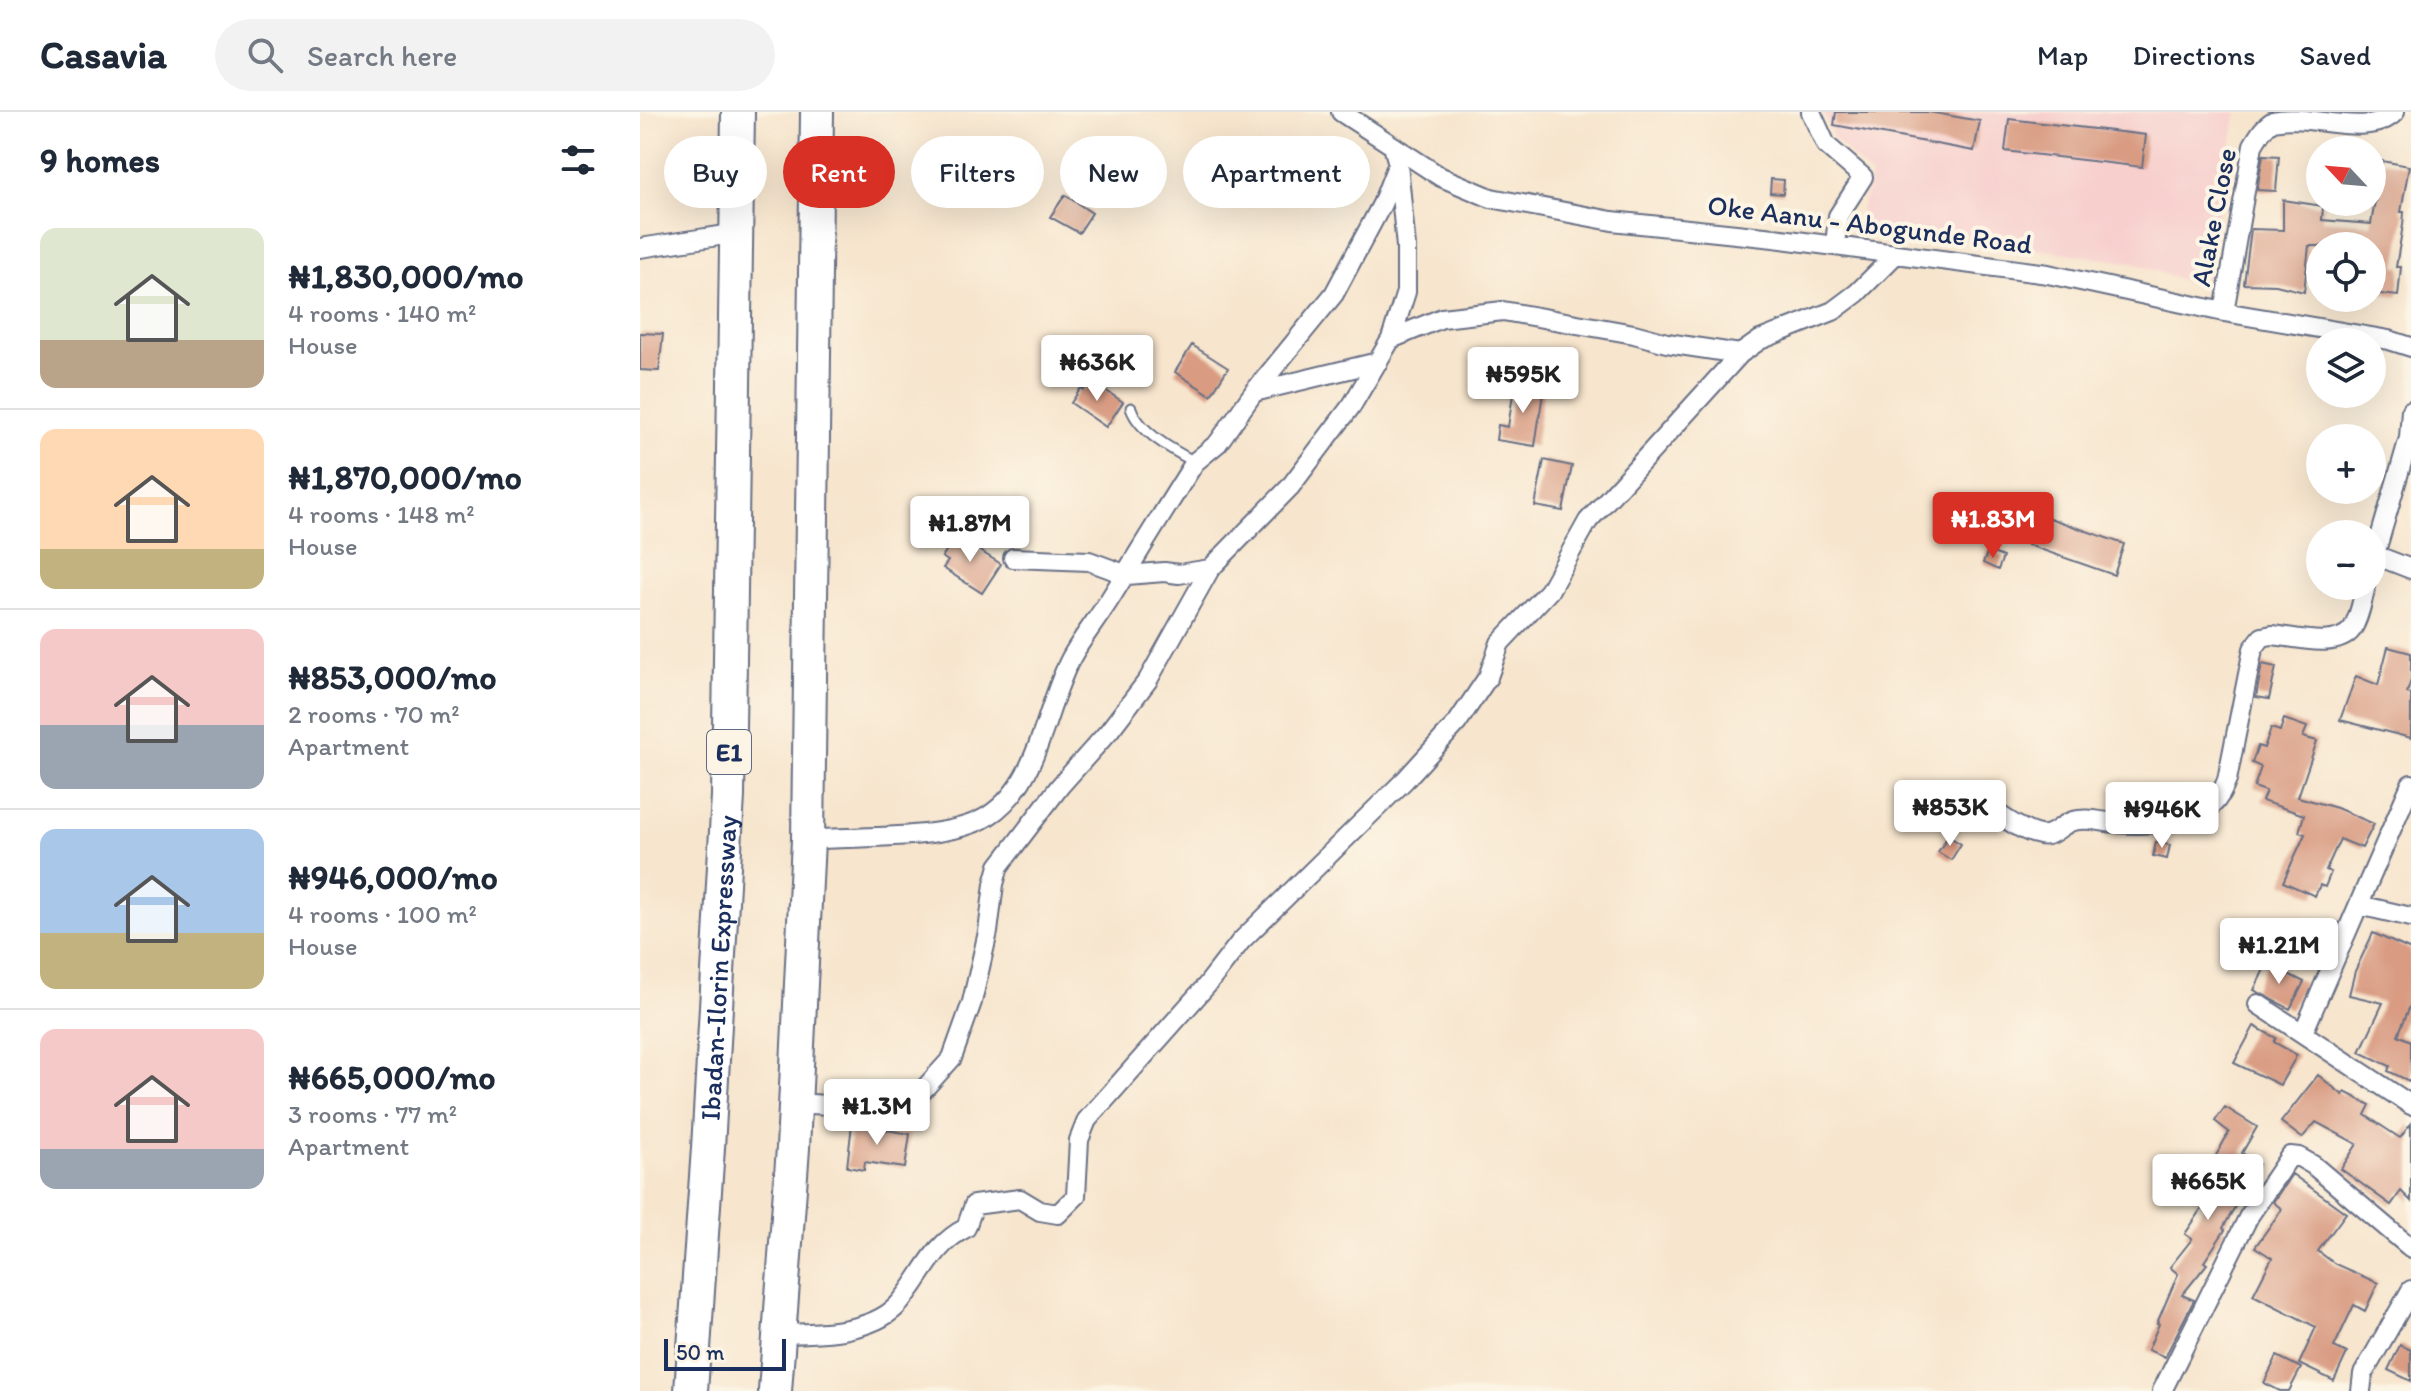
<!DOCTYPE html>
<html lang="en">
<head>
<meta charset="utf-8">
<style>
  body { margin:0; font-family:Itim,sans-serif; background:#f2f2f3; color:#1f2937; height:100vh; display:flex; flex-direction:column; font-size:30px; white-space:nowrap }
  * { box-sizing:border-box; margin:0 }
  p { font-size:26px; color:#747a83 }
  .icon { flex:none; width:44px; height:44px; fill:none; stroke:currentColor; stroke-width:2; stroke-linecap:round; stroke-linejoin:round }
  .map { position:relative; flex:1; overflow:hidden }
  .sheet { display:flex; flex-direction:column; background:#fff; width:640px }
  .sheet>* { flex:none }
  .top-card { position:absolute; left:24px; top:24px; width:760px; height:72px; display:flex; gap:16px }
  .needle { width:52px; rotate:296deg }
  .buttons { position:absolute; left:1666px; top:24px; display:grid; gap:16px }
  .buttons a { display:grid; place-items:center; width:80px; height:80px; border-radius:50%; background:#fff; box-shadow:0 8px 32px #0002; font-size:40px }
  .scale { position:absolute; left:24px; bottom:20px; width:122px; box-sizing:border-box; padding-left:8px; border:4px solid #1b2f5e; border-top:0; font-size:22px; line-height:28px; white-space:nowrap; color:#1b2f5e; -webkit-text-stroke:6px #fcf5e5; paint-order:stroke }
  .price { position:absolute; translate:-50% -68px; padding:0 18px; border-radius:8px; background:#fff; color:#222; font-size:26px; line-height:52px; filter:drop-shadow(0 2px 4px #0008) }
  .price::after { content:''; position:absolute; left:50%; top:48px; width:24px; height:18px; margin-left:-12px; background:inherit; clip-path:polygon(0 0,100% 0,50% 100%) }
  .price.selected { background:#d93025; color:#fff }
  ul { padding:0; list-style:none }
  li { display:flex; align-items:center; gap:24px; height:200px; padding:0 40px }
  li+li { border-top:2px solid #e0e1e3 }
  li span { display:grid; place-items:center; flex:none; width:224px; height:160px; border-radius:16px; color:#555 }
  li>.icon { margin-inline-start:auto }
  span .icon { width:96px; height:96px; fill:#fffc; stroke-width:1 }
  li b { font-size:34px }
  h2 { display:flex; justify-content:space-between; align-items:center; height:96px; padding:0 40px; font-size:34px }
  .tag { padding:0 28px; border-radius:36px; background:#fff; box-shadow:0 8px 32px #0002; font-size:28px; line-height:72px }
  .tag.selected { background:#d93025; color:#fff }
  header { display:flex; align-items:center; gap:48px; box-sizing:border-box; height:112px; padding:0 40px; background:#fff; border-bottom:2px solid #e0e1e3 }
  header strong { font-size:38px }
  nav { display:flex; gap:44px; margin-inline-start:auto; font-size:28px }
  .search { width:560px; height:72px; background:#f2f2f3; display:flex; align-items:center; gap:20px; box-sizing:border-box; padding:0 28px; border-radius:44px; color:#747a83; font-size:30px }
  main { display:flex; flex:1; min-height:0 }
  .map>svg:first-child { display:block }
  .built { fill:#f7d0ce }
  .building { fill:#d99c83 }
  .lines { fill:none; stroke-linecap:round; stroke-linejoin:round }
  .lane-casing { stroke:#686f85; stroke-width:13 }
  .street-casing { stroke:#686f85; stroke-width:22 }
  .highway-casing { stroke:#686f85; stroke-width:36 }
  .lane { stroke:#fff; stroke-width:9 }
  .street { stroke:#fff; stroke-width:18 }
  .highway { stroke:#fff; stroke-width:32 }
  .labels { text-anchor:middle; stroke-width:8; stroke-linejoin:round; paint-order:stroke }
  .shield { fill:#fcf5e5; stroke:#5e6a86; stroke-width:2 }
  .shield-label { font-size:26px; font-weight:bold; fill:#1b2f5e }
  .street-label { font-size:28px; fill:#1b2f5e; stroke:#fcf5e5 }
</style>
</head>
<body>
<header>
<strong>Casavia</strong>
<div class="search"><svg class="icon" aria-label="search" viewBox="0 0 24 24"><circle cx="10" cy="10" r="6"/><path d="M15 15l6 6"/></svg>Search here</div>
<nav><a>Map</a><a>Directions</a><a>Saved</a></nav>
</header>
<main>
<section class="sheet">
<h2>9 homes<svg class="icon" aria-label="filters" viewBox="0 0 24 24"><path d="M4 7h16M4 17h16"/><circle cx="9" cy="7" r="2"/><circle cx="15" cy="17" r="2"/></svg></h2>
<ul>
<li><span style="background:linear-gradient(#dfe7d0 70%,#b9a48a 0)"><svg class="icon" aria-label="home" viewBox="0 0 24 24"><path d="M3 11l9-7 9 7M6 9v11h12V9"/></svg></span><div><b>₦1,830,000/mo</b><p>4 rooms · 140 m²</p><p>House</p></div></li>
<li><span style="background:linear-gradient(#ffd9b3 75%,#c2b280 0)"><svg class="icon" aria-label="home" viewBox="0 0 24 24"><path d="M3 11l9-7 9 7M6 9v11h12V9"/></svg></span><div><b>₦1,870,000/mo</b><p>4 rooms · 148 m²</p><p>House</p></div></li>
<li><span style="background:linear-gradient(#f6c9c9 60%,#9aa5b1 0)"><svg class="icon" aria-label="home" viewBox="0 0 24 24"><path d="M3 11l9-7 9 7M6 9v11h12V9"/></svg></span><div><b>₦853,000/mo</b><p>2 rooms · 70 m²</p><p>Apartment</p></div></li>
<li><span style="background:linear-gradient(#a9c7e8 65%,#c2b280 0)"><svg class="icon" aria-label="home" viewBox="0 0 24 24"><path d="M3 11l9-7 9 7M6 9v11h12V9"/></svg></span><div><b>₦946,000/mo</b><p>4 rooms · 100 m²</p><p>House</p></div></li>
<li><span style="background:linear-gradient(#f6c9c9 75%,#9aa5b1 0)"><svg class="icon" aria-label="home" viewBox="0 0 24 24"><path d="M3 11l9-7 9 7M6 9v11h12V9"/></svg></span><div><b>₦665,000/mo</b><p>3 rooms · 77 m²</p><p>Apartment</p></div></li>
</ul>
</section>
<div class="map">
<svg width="1771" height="1279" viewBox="0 0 1771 1279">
  <rect width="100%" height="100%" fill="#fcf5e5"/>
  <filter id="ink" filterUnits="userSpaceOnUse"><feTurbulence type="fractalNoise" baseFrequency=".0125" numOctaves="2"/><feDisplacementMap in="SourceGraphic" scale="16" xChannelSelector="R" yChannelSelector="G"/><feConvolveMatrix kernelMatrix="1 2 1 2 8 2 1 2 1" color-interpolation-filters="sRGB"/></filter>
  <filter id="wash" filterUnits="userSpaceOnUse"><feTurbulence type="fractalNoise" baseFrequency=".006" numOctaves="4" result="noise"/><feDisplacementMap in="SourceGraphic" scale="32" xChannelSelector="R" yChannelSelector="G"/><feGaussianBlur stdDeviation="1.8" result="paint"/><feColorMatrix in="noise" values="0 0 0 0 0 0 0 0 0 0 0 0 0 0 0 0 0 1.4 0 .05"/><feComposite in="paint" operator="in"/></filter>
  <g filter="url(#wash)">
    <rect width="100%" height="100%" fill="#f7e5cd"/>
    <path class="built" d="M1183,0H1597L1565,177L1494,151L1217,111L1231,64L1194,27Z"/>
    <g id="blocks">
      <path class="building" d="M1196,0H1289L1340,9L1334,39L1194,13Z
        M1369,7L1506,23L1502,55L1365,39Z
        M1623,43L1639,44L1636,79L1617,78Z
        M1742,49L1769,54L1761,100H1764L1763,113L1756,155H1761L1758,184L1732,181V134H1669L1664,180L1636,173L1604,172L1611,117L1643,118V88L1683,94L1682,108L1731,112Z
        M1131,67L1144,68L1143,82L1130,81Z
        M425,83L452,101L439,121L410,105Z
        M0,221L23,222L19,259L0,258Z
        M552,233L588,256L571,283L535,260Z
        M450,268L483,290L466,315L431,291L441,276L444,278Z
        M875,269L904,274L895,334L856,328L858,313L868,315Z
        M904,348L932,354L923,399L895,394Z
        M1398,402L1484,432L1474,463L1388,433Z
        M316,424L361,452L342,481L303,456L308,449L302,445Z
        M1348,439L1363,445L1358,458L1343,451Z
        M1748,535L1771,541V568L1767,581L1771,582V626L1700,608L1716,564L1738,573Z
        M1622,552L1636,555L1629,587L1616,585Z
        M1644,607L1667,615L1663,625L1677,629L1658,685L1697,696L1734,712L1722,736L1700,727L1686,758L1691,760L1685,775L1680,773L1675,784L1643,770L1665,722L1659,720L1664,703L1622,689L1626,679L1614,675L1621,655L1612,651L1618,634L1624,636L1631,616L1640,619Z
        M1308,724L1321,732L1311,748L1298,740Z
        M1516,730L1530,733L1527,747L1513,744Z
        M1733,821L1771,838V892L1758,923L1771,929V970L1748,959L1750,954L1720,940L1743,891L1709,883L1715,859Z
        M1627,851L1664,870L1650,897L1614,878Z
        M1614,914L1636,926L1634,930L1657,943L1640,973L1594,951Z
        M1678,963L1703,983L1705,980L1730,993L1725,1003L1760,1026L1771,1012V1089L1761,1079L1751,1093L1701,1057L1717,1032L1676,1010L1662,1026L1641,1010Z
        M1585,995L1617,1015L1602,1041L1619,1052L1583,1116L1585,1118L1564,1150L1567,1152L1542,1183L1554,1188L1525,1245L1508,1238L1519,1212L1517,1211L1538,1162L1530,1155L1552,1127L1545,1122L1570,1085L1557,1078L1589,1020L1575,1009Z
        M212,1012L270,1022L265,1056L225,1050L224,1058L207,1055Z
        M1652,1062L1706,1101L1678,1139L1695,1152L1738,1171L1725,1199L1714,1193L1694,1235L1707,1241L1694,1269L1659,1252L1676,1215L1613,1183L1632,1146L1615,1135L1642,1097L1633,1090Z
        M1760,1233L1771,1238V1269L1748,1258Z
        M1637,1244L1661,1256L1649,1279H1640L1624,1271Z"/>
    </g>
  </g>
  <g filter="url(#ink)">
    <use href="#blocks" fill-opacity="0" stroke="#686f85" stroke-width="2"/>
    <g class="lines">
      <g class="lane-casing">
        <path id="lane" d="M491,296C499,320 534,339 555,350"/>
      </g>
      <g class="street-casing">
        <path id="street" d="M701,0L801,65L851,86L972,109L1134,126L1408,162L1584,200L1749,228L1771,235
          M1171,0L1186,33L1223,65L1198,104L1195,134
          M0,136L98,121
          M1584,200L1613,33C1618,25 1624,14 1633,9C1669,0 1728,28 1755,0
          M751,227L802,206L863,199L994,222L1027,231L1100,242
          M614,280L738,250
          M1735,443L1771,457
          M373,446L449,449L487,463L524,460L539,462L570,457
          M1732,453L1769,326L1771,298
          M1335,686C1354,698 1378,719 1400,723C1413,726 1421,712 1433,709C1448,705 1461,710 1476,711C1502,713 1551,713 1571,694C1579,687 1583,678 1587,668L1613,537L1622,525L1632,523C1654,525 1697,538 1712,517C1720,505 1722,488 1726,474
          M168,728C217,723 307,730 348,704C400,671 404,597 431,546C442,526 456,509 468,490C497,443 525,397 555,350L578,331L614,280L694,182L742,92L756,56
          M1719,793L1771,805
          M1618,892L1771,993
          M1663,921L1771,672
          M155,991L252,997L275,987L312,946L332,890L348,820L354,772L359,754L420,674L469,619L508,568L570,457L650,375L712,293L751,227L766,180V135L758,52L753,34
          M139,1222C176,1221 229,1222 257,1194C282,1168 290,1134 326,1116L334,1093L380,1087L400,1099L418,1102L436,1084L439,1028L447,1008L567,873L601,829L765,668L817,611L848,565L860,531L909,479L948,409L1100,242L1120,228L1193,199L1217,181L1256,142
          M1522,1279L1609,1104L1650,1044L1659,1045L1673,1053L1771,1136
          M1721,1279L1723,1262L1771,1178"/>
      </g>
      <g class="highway-casing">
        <g id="highway">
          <path id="s1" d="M51,1279L68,1036L88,684L98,0"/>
          <path d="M135,1279L153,1036L168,728L177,0"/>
        </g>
      </g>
      <use href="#lane" class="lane"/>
      <use href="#street" class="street"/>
      <use href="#highway" class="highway"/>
    </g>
  </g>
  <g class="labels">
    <rect class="shield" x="67" y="618" width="44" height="44" rx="6"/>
    <g class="shield-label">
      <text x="89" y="649">E1</text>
    </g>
    <g class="street-label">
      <text transform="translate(1573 105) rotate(-79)" y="10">Alake Close</text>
      <text transform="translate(1230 112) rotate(7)" y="10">Oke Aanu - Abogunde Road</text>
      <text dy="10" stroke="none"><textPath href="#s1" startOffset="424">Ibadan-Ilorin Expressway</textPath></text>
    </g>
  </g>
</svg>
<div class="buttons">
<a><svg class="needle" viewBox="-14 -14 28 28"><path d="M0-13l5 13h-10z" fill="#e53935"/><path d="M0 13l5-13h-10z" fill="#747a83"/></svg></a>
<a><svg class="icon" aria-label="locate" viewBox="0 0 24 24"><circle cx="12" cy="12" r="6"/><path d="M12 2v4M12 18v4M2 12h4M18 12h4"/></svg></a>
<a><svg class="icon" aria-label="layers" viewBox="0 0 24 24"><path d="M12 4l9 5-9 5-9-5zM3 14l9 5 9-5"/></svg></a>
<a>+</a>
<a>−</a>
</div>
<div class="scale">50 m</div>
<b class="price" style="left:457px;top:291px">₦636K</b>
<b class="price" style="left:883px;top:303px">₦595K</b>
<b class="price selected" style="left:1353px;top:448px">₦1.83M</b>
<b class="price" style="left:330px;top:452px">₦1.87M</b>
<b class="price" style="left:1310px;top:736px">₦853K</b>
<b class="price" style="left:1522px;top:738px">₦946K</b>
<b class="price" style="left:1639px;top:874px">₦1.21M</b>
<b class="price" style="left:237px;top:1035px">₦1.3M</b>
<b class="price" style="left:1568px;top:1110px">₦665K</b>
<div class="top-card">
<a class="tag">Buy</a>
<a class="tag selected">Rent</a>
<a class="tag">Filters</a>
<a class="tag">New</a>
<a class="tag">Apartment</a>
</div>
</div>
</main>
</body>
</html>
